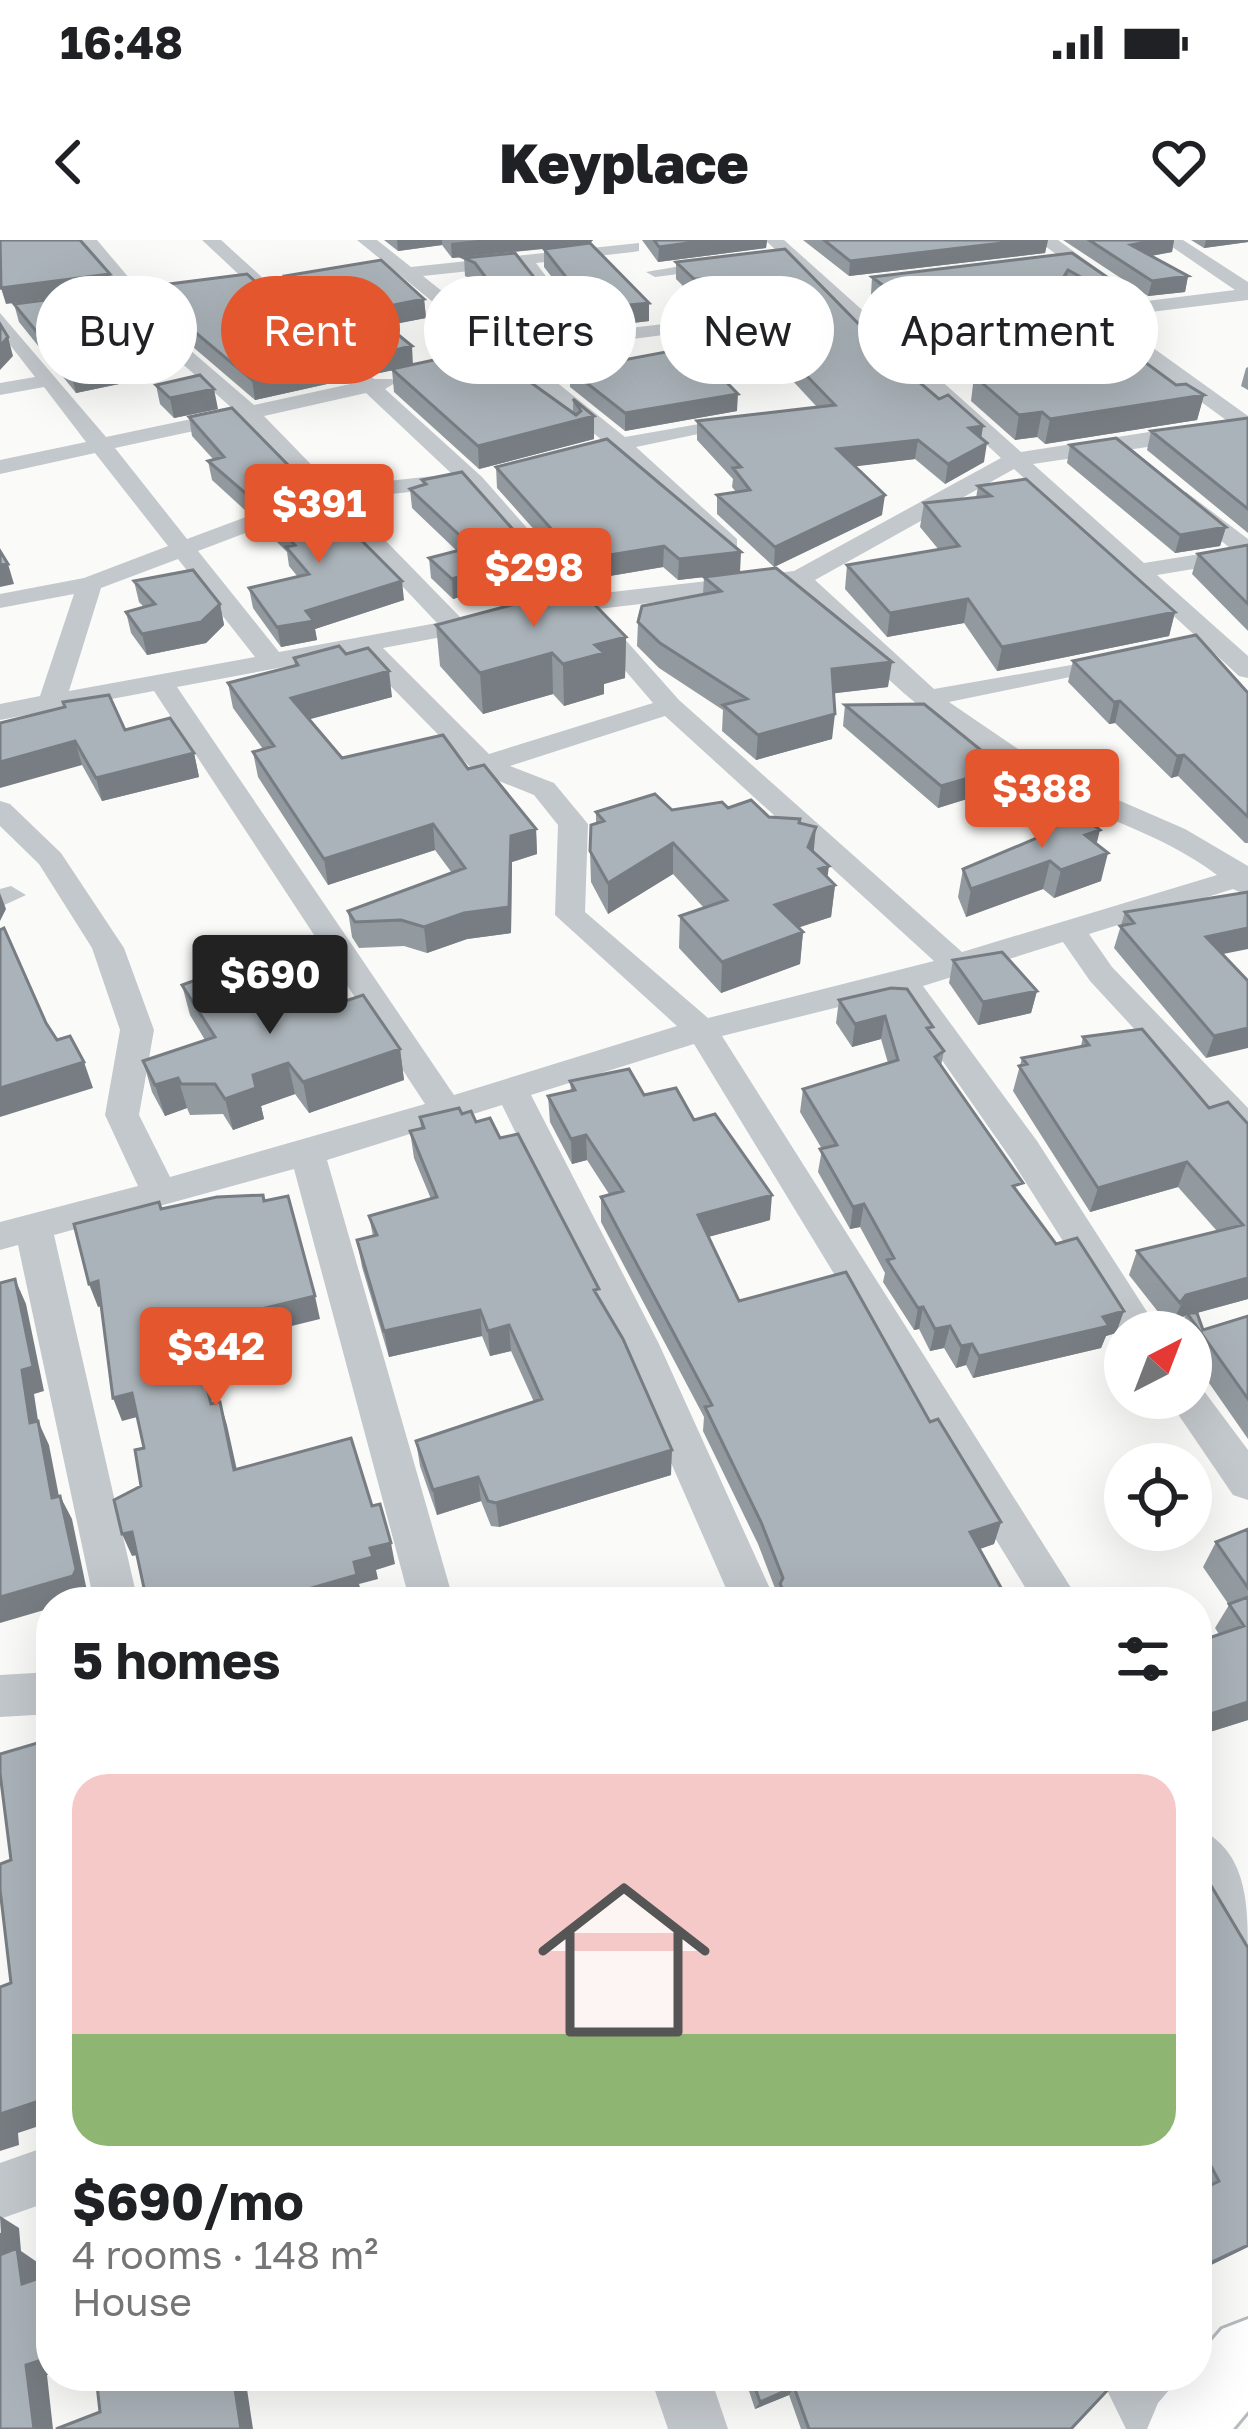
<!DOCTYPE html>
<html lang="en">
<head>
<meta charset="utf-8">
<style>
  body { margin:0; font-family:"Golos Text",sans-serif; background:#f6f6f6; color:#202124; height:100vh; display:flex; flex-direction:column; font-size:45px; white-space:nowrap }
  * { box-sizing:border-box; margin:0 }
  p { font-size:39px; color:#757577 }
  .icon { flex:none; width:66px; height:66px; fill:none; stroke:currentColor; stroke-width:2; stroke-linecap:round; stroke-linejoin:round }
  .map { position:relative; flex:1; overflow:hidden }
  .panel { position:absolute; left:36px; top:1347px; width:1176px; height:804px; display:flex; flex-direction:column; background:#fff; border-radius:48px; box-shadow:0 12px 48px #0002 }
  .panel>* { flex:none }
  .hud { position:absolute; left:36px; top:36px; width:1176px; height:108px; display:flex; gap:24px }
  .needle { width:78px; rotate:42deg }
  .tools { position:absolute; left:1104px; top:1071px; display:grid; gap:24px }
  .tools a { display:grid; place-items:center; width:108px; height:108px; border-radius:50%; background:#fff; box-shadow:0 12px 48px #0002; font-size:60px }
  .price { position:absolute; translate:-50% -102px; padding:0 27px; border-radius:12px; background:#e4572e; color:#fff; font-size:39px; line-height:78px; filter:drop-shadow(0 3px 6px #0008) }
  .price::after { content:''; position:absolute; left:50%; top:72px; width:36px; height:27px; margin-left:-18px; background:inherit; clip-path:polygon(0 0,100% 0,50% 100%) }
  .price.current { background:#222; color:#fff }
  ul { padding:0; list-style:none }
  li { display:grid; align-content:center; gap:24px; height:636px; padding:0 36px }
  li+li { border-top:3px solid #e0e0e0 }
  li span { display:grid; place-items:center; height:372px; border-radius:36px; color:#555 }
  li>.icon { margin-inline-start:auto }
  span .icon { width:216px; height:216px; fill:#fffc; stroke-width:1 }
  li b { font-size:51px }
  h2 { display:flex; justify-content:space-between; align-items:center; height:144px; padding:0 36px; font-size:51px }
  .tag { padding:0 42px; border-radius:54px; background:#fff; box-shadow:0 12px 48px #0002; font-size:42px; line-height:108px }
  .tag.current { background:#e4572e; color:#fff }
  .status { display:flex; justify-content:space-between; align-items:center; height:84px; padding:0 60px; background:#fff; direction:ltr }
  .status svg { height:33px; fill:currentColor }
  header { display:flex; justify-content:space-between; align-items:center; height:156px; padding:0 36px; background:#fff; font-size:54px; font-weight:800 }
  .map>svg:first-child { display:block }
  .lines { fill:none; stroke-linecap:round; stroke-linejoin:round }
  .major-casing { stroke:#b5babe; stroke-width:6 }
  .minor { fill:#c3c8cc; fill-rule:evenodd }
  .major { fill:#fff; fill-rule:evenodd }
  .wall { fill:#929a9f }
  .shaded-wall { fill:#777d82 }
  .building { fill:#aab3b9; stroke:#777d82; stroke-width:3 }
</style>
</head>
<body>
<div class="status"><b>16:48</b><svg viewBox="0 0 49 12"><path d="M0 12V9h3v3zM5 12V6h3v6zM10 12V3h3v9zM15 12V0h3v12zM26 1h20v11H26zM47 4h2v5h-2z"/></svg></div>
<header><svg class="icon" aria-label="back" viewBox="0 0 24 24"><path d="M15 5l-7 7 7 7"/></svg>Keyplace<svg class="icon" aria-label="heart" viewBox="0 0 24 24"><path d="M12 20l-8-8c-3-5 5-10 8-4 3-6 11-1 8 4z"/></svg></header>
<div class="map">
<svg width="1248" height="2189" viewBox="0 0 1248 2189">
  <rect width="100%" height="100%" fill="#fafaf8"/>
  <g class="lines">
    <g class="major-casing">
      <path id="major" d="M1248,2079V2171L1233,2189H1147L1158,2163L1181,2136H1197V2118L1222,2089Z"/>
    </g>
    <path class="minor" d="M79,0H97L190,110L254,165L355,143L202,0H221L374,139H392L395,143L385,149L482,237L586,355L794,331L1001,218L765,0H784L888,93L1235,50L1162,0H1183L1248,42V60L1110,77L1248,176V192L1033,224L1144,323L1231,309L1178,264V254L1186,252L1248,299V320L1157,335L1248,416V438L1239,436L1014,229L815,340L934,449L1128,415V425L949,462L1049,530L1185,589L1248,626V656L1233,649L1089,694L1112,727L1248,868V902L1236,899L1090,741L1063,702L923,746L1037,901L1160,1092H1125V1099L1011,919L895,753L722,796L1080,1362H1034L694,804L531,855L659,1104L776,1362H732L619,1104L502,865L327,920L454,1362H410L294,929L54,995L138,1362H94L18,1005L0,1010V982L138,946L105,875L120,790L92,708L39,624L0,586V561L10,564L61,613L124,708L154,790L139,875L170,937L425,864L154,451L0,480V464L40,456L74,354L0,368V354L84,338L168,306L95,213L0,234V220L86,202L44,147L0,155V143L35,137L0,92V73L106,197L234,170L176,118ZM1089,80L1226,180L1021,212L900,104ZM366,153L452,234L333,247L264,176ZM245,180L313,252L187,299L115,208ZM465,246L466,247L563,359L461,378L345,259ZM324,263L437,383L279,412L198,311ZM178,319L255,417L69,451L101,348ZM794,346C863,419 939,492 1027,541C1089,575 1159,591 1217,635L962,712L679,460L598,369ZM575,372L653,463L489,514L383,408ZM358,413L474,531L534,555L558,585L555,675L677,786L454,855L177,447ZM665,476L934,721L708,778L585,672L588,584L554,543L510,526Z
      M357,0H377L411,27L639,3V11L633,12L536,23L589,93L705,79L715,85L712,89L520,113L625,197L756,174V182L636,207L737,299V309H721L616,212L593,213V203L603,201ZM518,26L571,95L507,103L423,36Z
      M1037,0H1058L1114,41L1098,45Z
      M727,18L736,23L733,27L655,37L646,32Z
      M11,646L26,655L0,667V649Z
      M1191,1143L1201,1147L1248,1210V1260L1233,1255L1167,1158H1191Z
      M51,1432V1474L0,1477V1435Z
      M1197,1588C1248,1610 1248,1666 1248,1714C1196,1693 1197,1636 1197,1588Z
      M51,1905V1961L0,1979V1923Z
      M650,2136H710L728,2189H668Z
      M1100,2136H1163L1189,2189H1126Z"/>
    <use href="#major" class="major"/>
  </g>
  <path class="wall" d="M384,0H593L590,3L649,63V81L591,88L544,27V9L452,18L442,5L398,11Z
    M642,0H767L766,8L658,22Z
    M803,0H1048L1045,13L849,36Z
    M1063,0H1174L1172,12L1151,16L1188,36L1185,52L1148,56Z
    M1191,0H1248V2L1204,8Z
    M515,13L562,73L563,92L517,97L476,41L465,36L464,18Z
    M1072,13L1114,61L1094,63L1065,47L1053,66L1176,145L1204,155L1197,180L1045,204L1037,197L1015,200L971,161L974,136L983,132L948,102L951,81L910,86L871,54L872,37Z
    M676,22L899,125L939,159L983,186L981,198L984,222L945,244L915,219L855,226L882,275L774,327L717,274V255L736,252L732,247L733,239L697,200V181L817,167L778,125L762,122L700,56L694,57L676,39Z
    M285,36L424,59L426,78L387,85L413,124L573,173V159L594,176V199L479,229L394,152L392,130L375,134L288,55Z
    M154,46L343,121L345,140L255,160L193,107L158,64Z
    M14,64L153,97L100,108L115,125L119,144L76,153L19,82Z
    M1248,127V150L1241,146L1246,128Z
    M570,130L737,171L625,191L570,147Z
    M156,145L218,169L174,178L160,164Z
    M189,177L288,225L291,245L283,247L285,258L247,272L212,240L208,221L213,219L192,196Z
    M1248,178V293L1147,210L1151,191Z
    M1070,205L1226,287L1220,306L1175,313L1067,223Z
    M496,227L740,333L888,447L833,453L832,499L756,520L722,491L723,470L659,428L637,406L638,382L703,354L704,337L678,340L663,327L580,341L497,248Z
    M422,240L548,341L568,337L626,397L625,438L604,444V454L564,466L553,454L483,474L440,426L436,385L535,360L499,366L466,355L453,359L431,338L429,318L457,311L412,268L410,249L422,245Z
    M978,246L1175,372L1169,396L997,431L964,383L887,397L845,349L847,325L939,310L920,287L924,263L976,258Z
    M262,271L404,360L315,389L317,400L281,407L253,368L249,348L298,337L289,326L287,312L265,290Z
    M1248,305V391L1192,334L1198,314Z
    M134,341L220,364L224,385L206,403L147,415L131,393L126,372L144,367L139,362Z
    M346,414L392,457L309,479L342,518L468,529L536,589L537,614L512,622L511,693L467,699L427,713L404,706L359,708L352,697L348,671L452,633L435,610L328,645L258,537L253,512L263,509L233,468L228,443L295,425L294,418Z
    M1073,421L1248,453V603H1245L1178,536L1171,538L1115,483L1109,484L1068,442Z
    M845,465L999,549L938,568L843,486Z
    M0,483L125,490L194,513L199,537L102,561L82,525Z
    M728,568L800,583L827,638L835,645L831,677L798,687L803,692L800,724L721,753L679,708L680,676L704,668L673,634L608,674L591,642L590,611L596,583V572Z
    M1040,583L1096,604L1101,641L1054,658L1043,649L966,677L958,657L963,629L1036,598Z
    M1125,672L1222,714L1247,741L1206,818L1114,708Z
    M953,720L1037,751L1031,773L978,785L949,743Z
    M182,745L316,771L400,809L404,840L309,873L295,854L261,866L264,879L233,890L223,874L190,875L187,868L165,876L152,852L143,821L205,800L190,775Z
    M839,760L932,794L944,811L941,826L1020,955L1116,1093L1106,1096L1101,1108L973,1138L966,1125L956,1128L944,1108L930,1111L919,1089L914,1090L883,1042L885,1033L860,987L850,989L818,932L822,909L800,872L803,849L888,823L881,799L852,807L836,783Z
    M1083,797L1209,868L1248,884V1059L1197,1073L1203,1090L1248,1076V1199L1191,1117V1092H1179L1185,1076L1176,1079L1170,1087L1129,1035L1137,1011L1217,991L1178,947L1090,972L1013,851L1022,818L1081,806Z
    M570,841L644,855L694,880L770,980L708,997L739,1061L930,1182L1001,1282L994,1304L979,1309L1009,1362H778V1356L758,1304L703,1191L704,1177L601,982V957L609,954L587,920L572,924L550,882L548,856L571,851Z
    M462,874L500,898L599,1058L671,1235L499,1287L491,1286L481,1261L437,1275L420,1226L416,1201L534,1162L511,1111L490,1116L482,1096L389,1117L362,1027L357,1000L373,996L369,976L431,959L414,918L410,891L421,888L420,877Z
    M1248,1289V1480L1197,1496V1402L1219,1394L1215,1388L1229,1365L1203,1327L1216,1302Z
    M1197,1622L1248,2007L1202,1950L1197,1941Z
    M744,2136H917L921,2147L1071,2189H801L789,2155L755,2169Z"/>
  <path class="shaded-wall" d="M397,0H442V5L398,11Z
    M478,0H593L589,4L452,18L451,3Z
    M710,0H767L766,8L658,22L659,7Z
    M1027,0H1048L1045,13L849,36L850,21Z
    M1157,0H1174L1172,12L1128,20L1131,5Z
    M1206,0H1248V2L1204,8Z
    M1068,30L1065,47L1052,69L951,79V81L910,86L912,68Z
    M110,34L113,50L6,64L1,48Z
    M1188,36L1185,52L1148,56L1152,41Z
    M694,39H701L700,56L694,57Z
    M1117,44L1114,61L1094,63L1097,46Z
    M424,59L426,78L370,89L368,70Z
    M649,63V81L591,88V69Z
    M562,73L563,92L517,97L516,78Z
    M149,78L153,97L100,108L96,120L89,90Z
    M8,97L13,116L0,130V106Z
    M412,106L413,126L375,134L373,115Z
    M343,121L345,140L255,160L252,140Z
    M115,125L119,144L76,153L71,134Z
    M214,149L218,169L174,178L170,158Z
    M738,154L737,171L625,191V173Z
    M1204,155L1197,180L1045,204L1050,179Z
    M1042,172L1037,197L1015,200L1019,175Z
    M594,176V199L479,229L478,206Z
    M983,186L980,205L969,188Z
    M918,200L915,219L835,229L837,209Z
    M987,203L984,222L945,244L948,224Z
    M288,225L291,245L283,247L285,258L247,272L244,252L272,229Z
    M885,255L882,275L774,327L775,307Z
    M1226,287L1220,306L1175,313L1180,295Z
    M664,306L663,327L580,341L579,320Z
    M741,312L740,333L678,340L679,319Z
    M8,324L14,344L0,347V325Z
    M548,329V343L544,342V358L499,366L498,347Z
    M464,335L466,355L453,359L452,339Z
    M402,341L404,360L315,389L317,400L281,407L277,387L306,371Z
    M968,359L964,383L887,397L890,373Z
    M220,364L224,385L206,403L147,415L142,394Z
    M1175,372L1169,396L997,431L1002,407Z
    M626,397L625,438L604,444V454L564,466L563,424L595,405Z
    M552,413L553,454L483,474L480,433Z
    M892,422L888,447L829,454L832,429Z
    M389,431L392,457L296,483L291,458Z
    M1120,461L1115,483L1109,484L1114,462Z
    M835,474L832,499L756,520L758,495Z
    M75,501L82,525L0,548V522Z
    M194,513L199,537L102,561L96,538Z
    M1184,515L1178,536L1171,538L1177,516Z
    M1003,528L999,549L938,568L941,546Z
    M433,584L435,610L328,645L324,619Z
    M816,587L813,619L808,607Z
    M536,589L537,614L512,622L511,693L467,699L427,713L424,687L511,596Z
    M1100,590L1093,618L1085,595Z
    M673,603V634L608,674V643Z
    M1108,613L1101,641L1054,658L1061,630Z
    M1050,621L1043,649L966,677L971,649Z
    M829,626L826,648L835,645L831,677L773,696L775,665L819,629Z
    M0,653L6,669L0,681Z
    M1248,688V709L1198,719L1206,697Z
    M803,692L800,724L721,753L722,722Z
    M1037,751L1031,773L978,785L983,762Z
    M885,776L881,799L852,807L855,784Z
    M1248,788V808L1206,818L1214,796Z
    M400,809L404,840L309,873L303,842Z
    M84,822L93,848L0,877V848Z
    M288,823L295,854L261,866L264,879L233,890L225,859L253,835Z
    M178,838L187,868L165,876L155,845Z
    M586,895L587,920L572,924L571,899Z
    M1187,922L1178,947L1090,972L1098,948Z
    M772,955L770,980L697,1000L698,975Z
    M864,964L860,987L850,989L853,967Z
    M1248,1038V1059L1189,1075L1187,1073L1185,1076L1176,1079L1170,1087L1186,1055Z
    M15,1039L26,1064L44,1151L34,1154L42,1207L30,1183L22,1130Z
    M98,1041L107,1065L98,1067L89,1044Z
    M315,1056L320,1079L199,1109L219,1187L191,1086Z
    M923,1067L919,1089L914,1090L918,1068Z
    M480,1070L482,1096L389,1117L384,1091Z
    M1124,1071L1116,1093L1106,1096L1101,1108L973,1138L979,1116Z
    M509,1085L511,1111L490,1116L488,1091Z
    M950,1086L944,1108L930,1111L935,1089Z
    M972,1104L966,1125L956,1128L961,1106Z
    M132,1153L141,1176L122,1181L113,1158Z
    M220,1162L227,1185L242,1253L234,1230Z
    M38,1181L49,1205L64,1282L52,1258Z
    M672,1210L671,1235L499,1287L496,1263Z
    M478,1237L481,1261L437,1275L433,1250Z
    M60,1256L72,1279L87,1351L84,1358L71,1362H51V1368L0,1383V1357Z
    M1001,1282L994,1304L963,1315L970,1292Z
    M132,1292L142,1314L132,1316L122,1294Z
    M391,1303L395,1324L376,1330L378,1339L359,1344L363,1357L344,1362H263L354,1322L370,1308Z
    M1248,1462V1480L1197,1496L1198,1478Z
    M51,1857V1882L18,1893L19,1905L0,1911V1874Z
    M0,1976L19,1988L21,2011L37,2022L43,2056L22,2044L2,2014Z
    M1248,2005V2007L1197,2032V2029Z
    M51,2117V2134L47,2135L53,2189H34L26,2125Z
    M233,2136H245L253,2189H241Z
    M794,2147L789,2155L755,2169L760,2162Z"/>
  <path class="building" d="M0,0H80L110,34L1,48Z
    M654,0H710L659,7Z
    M824,0H1027L850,21Z
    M1089,0H1157L1131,5L1188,36L1152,41Z
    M590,3L649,63L591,69L544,9Z
    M785,9L899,125L939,159L948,155L983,186L969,188L987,203L948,224L918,200L837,209L885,255L775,307L717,255L750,250L733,228L741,227L697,181L835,165L779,107L763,103L701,39H694L676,22Z
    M515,13L562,73L516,78L475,23L464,18Z
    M1072,13L1117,44L1097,46L1068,30L1055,51L912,68L872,37Z
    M381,20L424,59L368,70L412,106L373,115L285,36Z
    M247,34L343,121L252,140L190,88L154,46Z
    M125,50L149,78L89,90L98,99L91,100L115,125L71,134L14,64Z
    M1066,64L1176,145L1186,144L1204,155L1050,179L1042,172L1019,175L974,136L1004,122L951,79Z
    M0,84L8,97L0,106Z
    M692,107L738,154L625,173L570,130Z
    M484,109L576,175L581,171L573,159L594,176L478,206L392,129Z
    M200,135L214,149L170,158L156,145Z
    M232,168L288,225L272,229L282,238L244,252L208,221L224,217L189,177Z
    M1248,178V269L1151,191Z
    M1116,198L1226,287L1180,295L1070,205Z
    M607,199L741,312L679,319L664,306L579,320L496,227Z
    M462,232L548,329L540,331L547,337L498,347L464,335L452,339L429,318L472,307L410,249L426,244L422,240Z
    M1026,239L1175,372L1002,407L968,359L890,373L847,325L959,306L924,263L991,256L978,246Z
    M300,257L346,300L358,297L402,341L306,371L314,381L277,387L249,348L309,334L286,307L295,305L262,271Z
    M1248,305V364L1198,314Z
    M0,311L8,324L0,325Z
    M776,328L892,422L832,429L835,474L758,495L723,465L747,459L660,403L638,382L642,366L721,351L704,337Z
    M193,330L220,364L201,382L142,394L126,372L155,364L134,341Z
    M568,337L626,397L595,405L604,413L563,424L552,413L480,433L436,385L568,350L544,342Z
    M1196,395L1248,453V577L1184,515L1177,516L1120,461L1114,462L1073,421Z
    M339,406L346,414L368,408L389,431L291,458L342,518L443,495L468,529L484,525L536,589L511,596L509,667L464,673L424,687L401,680L355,682L348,671L465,628L433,584L324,619L253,512L274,506L228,443L298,425L294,418Z
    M109,455L125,490L170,478L194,513L96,538L75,501L0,522V483L65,467L63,462Z
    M924,464L1003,528L941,546L845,465Z
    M655,554L672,570L722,562L728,568L751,560L769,577L800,579L799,583L816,587L808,607L829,626L819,629L835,645L775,665L803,692L722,722L680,676L727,660L673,603L608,643L590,611L591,585L604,581L596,572Z
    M1076,571L1100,590L1085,595L1108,613L1061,630L1050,621L971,649L963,629L1044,595L1040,583Z
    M1248,652V688L1206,697L1248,741V788L1214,796L1120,686L1134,683L1125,672Z
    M4,688L46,783L57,800L70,796L84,822L0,848V690Z
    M1002,712L1037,751L983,762L953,720Z
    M215,733L228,752L257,733L316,771L363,755L400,809L303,842L288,823L253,835L256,848L225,859L215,844H181L178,838L155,845L143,821L215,797L182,745Z
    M891,748L907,749L933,787L927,788L944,811L935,817L1023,943L1013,946L1056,1004L1077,998L1124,1071L1103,1077L1109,1086L979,1116L972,1104L961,1106L950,1086L935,1089L923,1067L918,1068L887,1020L894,1018L864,964L853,967L820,909L837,905L803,849L898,820L885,776L855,784L839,760Z
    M1142,789L1209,868L1228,862L1248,884V1038L1186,1055L1180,1063L1137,1011L1243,985L1187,922L1098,948L1019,826L1027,824L1022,818L1089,805L1083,797Z
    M629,829L644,855L676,848L694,880L715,874L772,955L698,975L739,1061L846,1032L930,1182L938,1179L1001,1282L970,1292L1009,1362H790L780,1344L783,1338L761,1282L705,1167L712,1165L601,957L623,951L586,895L571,899L548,856L575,850L570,841Z
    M459,868L462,874L471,871L476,882L490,878L500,898L518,894L599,1049L594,1050L623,1099L672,1210L496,1263L488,1261L478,1237L433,1250L416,1201L542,1159L509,1085L488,1091L480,1070L384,1091L357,1000L377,995L369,976L437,957L410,891L424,888L420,877Z
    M263,955L264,961L288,956L315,1056L191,1086L211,1164L220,1162L234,1230L351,1198L372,1266L380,1264L391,1303L370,1308L373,1317L354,1322L357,1335L263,1362H147L132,1292L122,1294L114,1260L141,1246L135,1210L144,1208L132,1153L113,1158L98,1041L89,1044L74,984L159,962L161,969L217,957Z
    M15,1039L33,1127L22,1130L30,1183L38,1181L52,1258L60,1256L76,1329L73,1336L0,1357V1043Z
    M1187,1073H1197L1203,1090L1248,1076V1159Z
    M1248,1289V1348L1216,1302Z
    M1248,1357V1462L1198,1478L1197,1402L1244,1386L1229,1364Z
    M51,1499V1857L0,1874V1747L11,1743L0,1649V1624L11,1620L0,1533V1514Z
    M1197,1622L1248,1708V2005L1197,2029V1952L1219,1941L1197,1900Z
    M0,1993L2,2014L17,2008L22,2044L51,2034V2117L26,2125L34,2189H0Z
    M96,2136H233L241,2189H56L100,2172Z
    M751,2136H917L921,2147L944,2136H1115L1117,2140L1071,2189H809L794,2147L760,2162Z"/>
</svg>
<div class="tools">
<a><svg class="needle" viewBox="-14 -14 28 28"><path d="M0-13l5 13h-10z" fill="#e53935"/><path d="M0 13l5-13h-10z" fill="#757577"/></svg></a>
<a><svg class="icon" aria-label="locate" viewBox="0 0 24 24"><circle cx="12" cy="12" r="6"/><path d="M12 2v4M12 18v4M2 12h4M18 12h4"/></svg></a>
</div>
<b class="price" style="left:319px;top:326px">$391</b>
<b class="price" style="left:534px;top:390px">$298</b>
<b class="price" style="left:1042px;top:611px">$388</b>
<b class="price current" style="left:270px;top:797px">$690</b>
<b class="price" style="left:216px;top:1169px">$342</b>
<div class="hud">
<a class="tag">Buy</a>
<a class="tag current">Rent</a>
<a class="tag">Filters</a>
<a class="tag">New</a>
<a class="tag">Apartment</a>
</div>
<section class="panel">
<h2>5 homes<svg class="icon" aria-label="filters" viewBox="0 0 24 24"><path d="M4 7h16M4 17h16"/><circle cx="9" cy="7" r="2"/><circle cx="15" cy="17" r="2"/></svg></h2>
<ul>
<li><span style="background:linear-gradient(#f6c9c9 70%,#8fb573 0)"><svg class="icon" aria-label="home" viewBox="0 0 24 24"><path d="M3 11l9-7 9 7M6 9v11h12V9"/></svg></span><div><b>$690/mo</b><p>4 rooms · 148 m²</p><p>House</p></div></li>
</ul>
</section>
</div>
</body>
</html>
